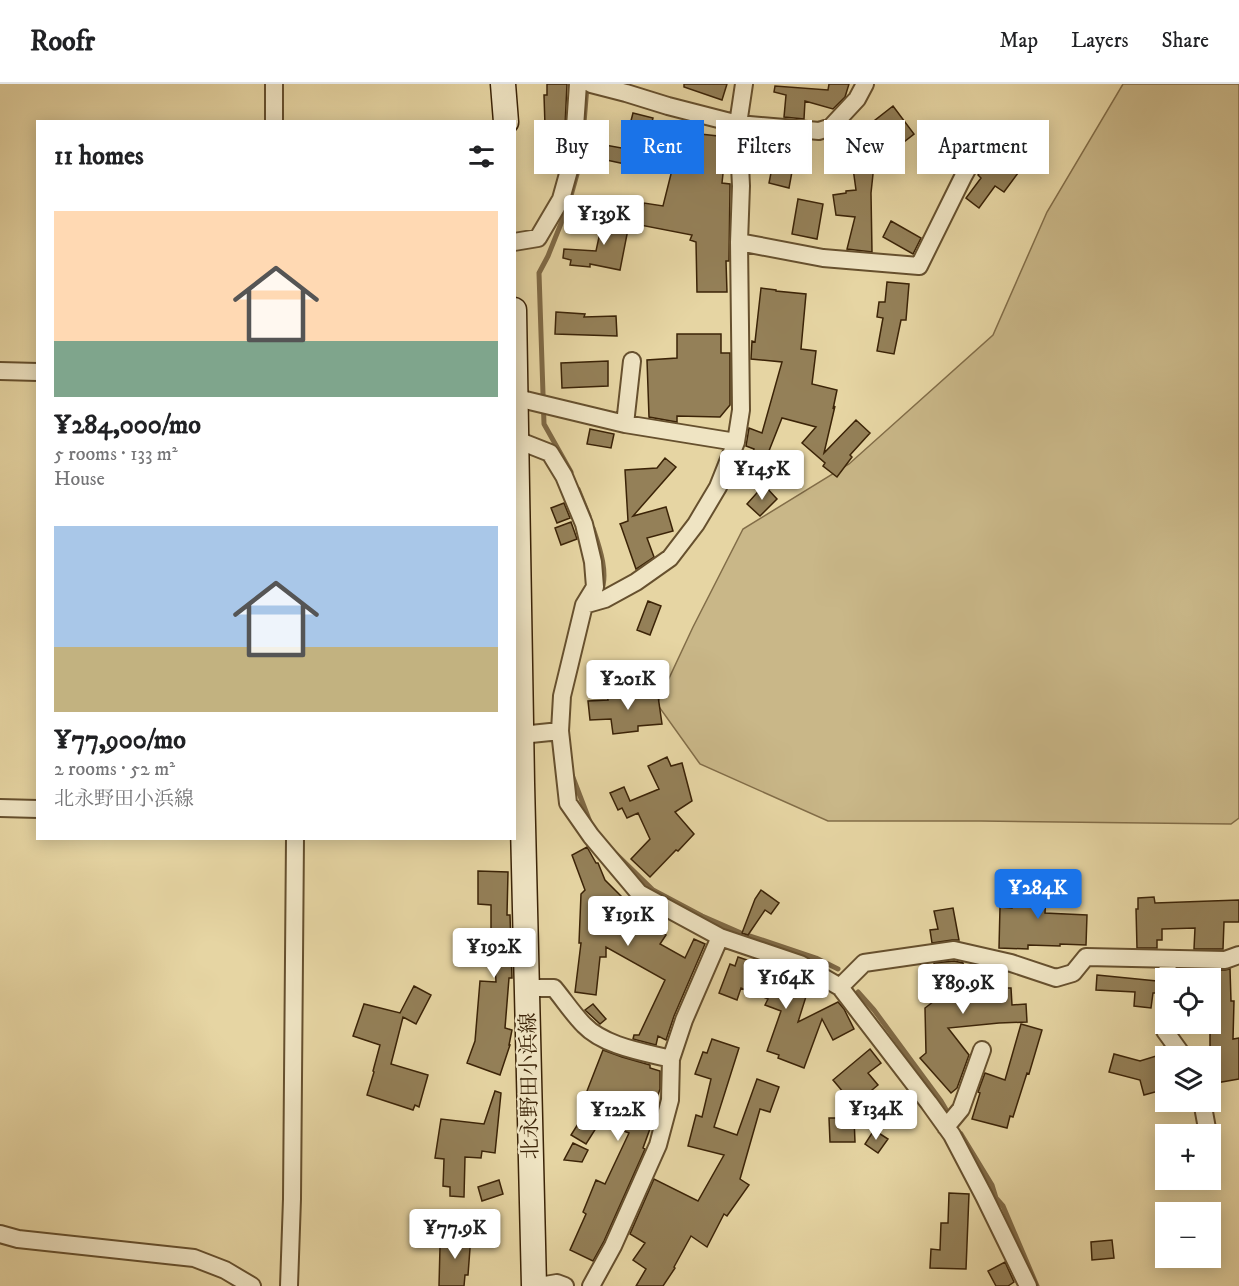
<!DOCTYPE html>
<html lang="en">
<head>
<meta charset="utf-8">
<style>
  body { margin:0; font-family:"IM FELL DW Pica","Noto Serif JP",serif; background:#f2f2f2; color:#202124; height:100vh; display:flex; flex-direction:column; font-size:22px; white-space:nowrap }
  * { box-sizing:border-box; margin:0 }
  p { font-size:20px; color:#757577 }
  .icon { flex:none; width:33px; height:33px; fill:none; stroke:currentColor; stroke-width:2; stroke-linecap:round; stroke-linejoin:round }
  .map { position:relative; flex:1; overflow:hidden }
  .details { position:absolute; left:36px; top:36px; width:480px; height:720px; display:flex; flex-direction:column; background:#fff; border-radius:0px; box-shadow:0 3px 15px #0003 }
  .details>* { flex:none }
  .hud { position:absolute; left:534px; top:36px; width:570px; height:54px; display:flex; gap:12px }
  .buttons { position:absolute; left:1155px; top:884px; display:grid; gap:12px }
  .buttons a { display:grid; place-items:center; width:66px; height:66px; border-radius:0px; background:#fff; box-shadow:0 3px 15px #0003; font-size:30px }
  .price { position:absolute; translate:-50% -51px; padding:0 14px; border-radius:6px; background:#fff; color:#222; font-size:20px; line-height:39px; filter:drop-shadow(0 2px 3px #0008) }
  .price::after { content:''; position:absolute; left:50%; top:36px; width:18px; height:14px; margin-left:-9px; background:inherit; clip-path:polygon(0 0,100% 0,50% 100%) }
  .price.selected { background:#1a73e8; color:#fff }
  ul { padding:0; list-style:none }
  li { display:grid; align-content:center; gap:12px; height:318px; padding:0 18px }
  li span { display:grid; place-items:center; height:186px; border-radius:0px; color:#555 }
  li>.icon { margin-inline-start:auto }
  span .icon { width:108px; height:108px; fill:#fffc; stroke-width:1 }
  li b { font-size:26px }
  h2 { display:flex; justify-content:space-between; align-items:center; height:72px; padding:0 18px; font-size:26px }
  .chip { padding:0 21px; border-radius:0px; background:#fff; box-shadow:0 3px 15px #0003; font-size:21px; line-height:54px }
  .chip.selected { background:#1a73e8; color:#fff }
  header { display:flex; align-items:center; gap:36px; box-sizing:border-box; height:84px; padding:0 30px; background:#fff; border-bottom:2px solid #e0e0e0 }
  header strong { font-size:28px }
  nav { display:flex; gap:33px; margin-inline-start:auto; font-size:21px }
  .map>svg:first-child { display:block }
  .green { fill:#c9b788; stroke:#826d48; stroke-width:1.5 }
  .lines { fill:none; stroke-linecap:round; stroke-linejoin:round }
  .stream { stroke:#7f6945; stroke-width:5 }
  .building { fill:#948058; stroke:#3b2307; stroke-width:1.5 }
  .minor-casing { stroke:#66502e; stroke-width:20 }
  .secondary-casing { stroke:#3b2307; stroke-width:27 }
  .minor { stroke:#efe4c3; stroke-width:16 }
  .secondary { stroke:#efe4c3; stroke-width:24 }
  .labels { text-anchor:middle; stroke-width:5; stroke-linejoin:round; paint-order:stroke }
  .street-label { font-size:21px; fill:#3b2307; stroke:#efe4c3 }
</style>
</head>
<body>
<header>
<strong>Roofr</strong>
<nav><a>Map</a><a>Layers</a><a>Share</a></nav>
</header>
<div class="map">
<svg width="1239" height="1202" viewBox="0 0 1239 1202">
  <rect width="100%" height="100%" fill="#e6d5a3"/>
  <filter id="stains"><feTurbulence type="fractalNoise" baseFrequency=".00333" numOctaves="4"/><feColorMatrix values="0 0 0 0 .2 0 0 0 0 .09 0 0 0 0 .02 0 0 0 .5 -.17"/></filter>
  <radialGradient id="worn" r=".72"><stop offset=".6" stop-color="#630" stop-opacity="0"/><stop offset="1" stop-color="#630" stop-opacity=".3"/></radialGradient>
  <path class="green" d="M1123,0H1239V734L1231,740L981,737H828L700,680L657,620L693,543L743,445L849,380L993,251L1047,128Z"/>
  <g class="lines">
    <path class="stream" d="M571,388L544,340L539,189L548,172L568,122L581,76L587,2
      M578,405L589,432
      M593,444C599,462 609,489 601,508
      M572,691L590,738
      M612,766L653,806L702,832L741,849L816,874L838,885
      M858,908L874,926L941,1017L948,1029
      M961,1050L992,1101L996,1114L1003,1122L1037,1202"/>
  </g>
  <path class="building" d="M547,0H567L565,42H545L544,11H547Z
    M684,0H727L722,16L684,3Z
    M829,0H849L845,13L833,25L805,17L804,35L784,33L786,11L774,8L775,2L828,6Z
    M893,22L914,50L895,65L874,37Z
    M633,29L653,34L645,65L625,60Z
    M700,50L727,53L722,99L730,100V102L729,177H726L727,208H697L696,158L690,156L692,151L640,141L644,119L663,122L672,86L665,85L667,69L698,73Z
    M1023,57L1037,66L1026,83L1024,81L1004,108L995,102L979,124L966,114L981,94L978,91L991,74L1005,85Z
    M777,58L797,61L789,104L769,99Z
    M594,59L633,66L630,81L592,73Z
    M871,81L873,90L871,109L872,168L847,165L855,133L836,131L833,111L846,109V107L856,106L853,84Z
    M798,115L823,120L817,155L792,150Z
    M604,130L630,135L620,186L590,180V183L570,181L571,176L563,174L564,165L596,167Z
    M891,137L921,154L913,170L883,153Z
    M887,198L909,200L906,236H901L894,270L877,267L883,234L877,233L879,218H885Z
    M761,204L776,206V207L806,210L801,265L816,267L812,300L837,306L833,325L835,322L824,369L856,336L870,349L850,371L852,373L837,393L823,382L825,379L802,359L816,343L782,334L761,387L748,383L754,365L746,362L749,344L762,349L782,278L751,275L752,257L755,258Z
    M556,228L585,230L584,233L616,232L617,252L555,250Z
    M677,250H721V269H730V321L720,333L677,332V338L649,333L647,276L677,274Z
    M608,277V302L562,304L561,279Z
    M590,345L614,350L611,364L587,360Z
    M665,374L676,383L633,432L666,423L673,447L647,454L654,473L636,485L621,442L620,440L628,437L625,386L657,384Z
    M764,401L777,415L760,432L747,420Z
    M564,419L570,434L557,439L551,424Z
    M571,438L577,455L561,461L555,444Z
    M648,517L661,522L650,551L637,546Z
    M657,605L662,640L638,642V647L613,650L611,635L590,636L588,617L608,616L607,612Z
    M667,673L671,682L682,679L692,717L675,728L694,750L678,767L676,766L650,793L631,775L650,755L638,729L627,734L622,724L618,726L610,709L624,703L630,717L659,705L648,682Z
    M587,763L596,779H598L605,796L627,818L621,824L666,851L660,860L685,874L694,855L705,860L674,932L666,956L658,952L656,961L633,955L634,951H639L665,896L606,863V873H600L596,911L575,908L581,859H579L581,810L585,806L572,771Z
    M478,787L508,788L507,831H510L512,894H509L505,944L512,946L509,961H510L500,991L467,979L475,957L480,897L496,898L493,845H491V821L478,820Z
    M1028,788L1047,789L1045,829L1087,831L1086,861L1060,860V862L1028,861V865L999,864L1000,823L1012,824V803L1027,804Z
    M761,806L779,819L771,830L765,826L748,851L742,849L755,815Z
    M1154,813L1155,819L1239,816V838H1224L1223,865H1194L1195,844L1162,845V856H1157V864H1137L1136,825H1138V814Z
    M953,824L959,856H952L932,859L930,846L938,845L934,827Z
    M738,873L771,884L769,890L809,903L798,938L838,918L844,925L854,945L833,956L822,935L804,984L778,974L779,971L767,967L781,927L765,921L768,915L741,904L737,916L719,909L730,880L735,882Z
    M954,877L963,879L964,884L978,882L1003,888V904H1011L1012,921L1026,920L1027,938L999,939L948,944L969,971L957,1004L951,1009L920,974L926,969L925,924L938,914L934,908V879Z
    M1230,885L1231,917H1234L1233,955L1239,954V995L1210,1000V894H1192V886H1225Z
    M1097,891L1157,897L1162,903L1161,909H1153L1151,924L1134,922L1135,908L1096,906Z
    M414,902L431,911L416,940L403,933L391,980L428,991L419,1023L415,1021L413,1026L367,1011L374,988L373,987L380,961L353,952L364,920L400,929Z
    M593,920L606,935L600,940L585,926Z
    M1021,940L1042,946L1029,990L1027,989L1013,1033L1010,1032L1007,1044L972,1035L980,1009L978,1008L985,989L1005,996Z
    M712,955L739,964L714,1043L737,1051L757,995L779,1003L770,1028L760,1025L740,1095L749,1101L727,1132L724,1130L707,1163L691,1152L674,1183L675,1184L663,1202H636L646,1185L633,1176L645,1159L630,1150L654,1095L698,1117L724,1071L688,1062L696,1031L702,1033L711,995L695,990L703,968L707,969Z
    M870,965L881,979L868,989L878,1001L854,1021L833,996Z
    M603,966L622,973L650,981V984L660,987V1005L652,1029L655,1031L643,1064L645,1065L604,1157L593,1177L570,1166L586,1130L583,1128L596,1096L605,1100L629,1049L616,1044L626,1022L587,1007Z
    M1166,969V1005L1144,1011L1140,996L1109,988L1114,970L1140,977Z
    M495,1007L501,1009L495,1069L482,1067L481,1074L465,1073L464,1113L450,1112V1103L443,1102L444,1075L435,1074L441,1035L484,1040Z
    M583,1032L598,1041L586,1060L571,1051Z
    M829,1034H854L855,1058H830Z
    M874,1046L888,1055L878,1069L865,1060Z
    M573,1059L588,1066L582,1078L564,1076Z
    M499,1096L503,1110L482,1117L478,1103Z
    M949,1109L969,1110L966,1185L930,1184L931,1165L940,1166L941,1139H948Z
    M445,1149L471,1151L468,1191H465L464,1202H439L440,1163H444Z
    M1112,1156L1114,1174L1092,1176L1091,1158Z
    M1005,1178L1014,1198L1008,1202H996L988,1187Z"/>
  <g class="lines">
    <g class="minor-casing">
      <path id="minor" d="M744,0L738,40L819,47L831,43L857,15L865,0
        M274,38V0
        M514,158L538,154L561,115L573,72L578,0
        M739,158L823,174L919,182L963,93L980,62
        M0,287L38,288
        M517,314L625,340L736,358
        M625,340L632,277
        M517,356L550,369L564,392L584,440L593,478L595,503L584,521L562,612L560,647L568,719L591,752L639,809L720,853L800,880L840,903L929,1019L952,1051L984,1112L1028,1202
        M584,521L605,515L636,498L670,474L696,440L718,403L736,358L741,326L739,158L741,102L738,40L668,22L626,9L591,0
        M521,651L560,647
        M0,724L38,725
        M1167,894L1168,875
        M840,903L864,879L954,866L1011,879L1056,894L1073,889L1086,873L1225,876L1239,871
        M527,904H554C564,916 573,930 584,941C604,962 643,968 671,975
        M1166,939L1165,947L1183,972
        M1202,1017L1208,1050
        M946,1043L961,1025L982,966
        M0,1150L18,1155L194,1174L225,1186L252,1202
        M289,1202L292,1115L295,754
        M539,1202L557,1199L565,1202
        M591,1202L613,1162L658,1061L670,1016L671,975L684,936L720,853"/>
    </g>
    <g class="secondary-casing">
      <path id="secondary" d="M503,0L506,38
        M514,226L522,699L534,1202"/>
    </g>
    <use href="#minor" class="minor"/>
    <use href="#secondary" class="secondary"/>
  </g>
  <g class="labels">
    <g class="street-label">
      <text transform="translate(529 1002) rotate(-91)" y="7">北永野田小浜線</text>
    </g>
  </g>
  <rect width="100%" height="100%" filter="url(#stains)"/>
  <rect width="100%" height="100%" fill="url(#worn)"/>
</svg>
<div class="buttons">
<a><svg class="icon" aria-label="locate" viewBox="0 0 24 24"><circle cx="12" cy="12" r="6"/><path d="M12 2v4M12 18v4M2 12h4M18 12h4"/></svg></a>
<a><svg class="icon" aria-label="layers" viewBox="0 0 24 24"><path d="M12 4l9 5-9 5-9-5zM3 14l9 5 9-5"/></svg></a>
<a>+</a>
<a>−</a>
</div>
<b class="price" style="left:604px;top:162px">¥139K</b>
<b class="price" style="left:762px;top:417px">¥145K</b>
<b class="price" style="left:628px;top:627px">¥201K</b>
<b class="price selected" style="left:1038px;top:836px">¥284K</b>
<b class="price" style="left:628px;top:863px">¥191K</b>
<b class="price" style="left:494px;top:895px">¥192K</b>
<b class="price" style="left:786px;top:926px">¥164K</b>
<b class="price" style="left:963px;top:931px">¥89.9K</b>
<b class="price" style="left:876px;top:1057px">¥134K</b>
<b class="price" style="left:618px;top:1058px">¥122K</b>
<b class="price" style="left:455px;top:1176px">¥77.9K</b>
<div class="hud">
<a class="chip">Buy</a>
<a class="chip selected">Rent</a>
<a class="chip">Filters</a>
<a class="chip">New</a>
<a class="chip">Apartment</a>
</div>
<section class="details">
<h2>11 homes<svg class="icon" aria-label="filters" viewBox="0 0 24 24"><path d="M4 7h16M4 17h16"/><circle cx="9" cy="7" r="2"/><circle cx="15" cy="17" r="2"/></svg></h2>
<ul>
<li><span style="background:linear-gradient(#ffd9b3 70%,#7fa58c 0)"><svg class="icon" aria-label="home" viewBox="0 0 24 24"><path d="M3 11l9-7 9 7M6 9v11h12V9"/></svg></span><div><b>¥284,000/mo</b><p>5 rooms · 133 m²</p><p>House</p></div></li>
<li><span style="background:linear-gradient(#a9c7e8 65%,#c2b280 0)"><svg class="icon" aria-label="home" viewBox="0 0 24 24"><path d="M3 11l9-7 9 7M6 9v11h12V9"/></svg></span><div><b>¥77,900/mo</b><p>2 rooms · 52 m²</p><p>北永野田小浜線</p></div></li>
</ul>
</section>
</div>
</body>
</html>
